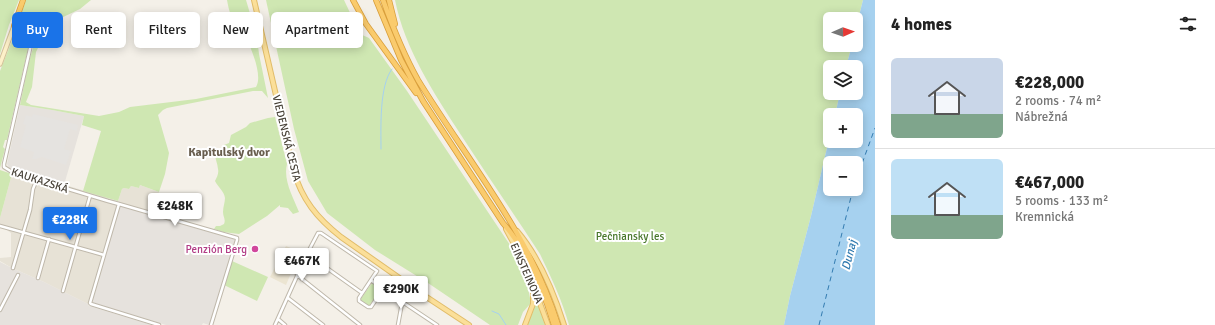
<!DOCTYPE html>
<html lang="en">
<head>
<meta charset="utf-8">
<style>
  body { margin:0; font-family:Signika,sans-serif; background:#f6f6f6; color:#222; height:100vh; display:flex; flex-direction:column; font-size:15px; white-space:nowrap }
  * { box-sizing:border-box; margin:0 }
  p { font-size:13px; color:#767676 }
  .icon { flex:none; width:22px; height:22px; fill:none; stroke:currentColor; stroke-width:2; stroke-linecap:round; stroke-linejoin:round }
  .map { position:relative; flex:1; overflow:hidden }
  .details { display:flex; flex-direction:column; background:#fff; width:340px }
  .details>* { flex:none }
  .banner { position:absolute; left:12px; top:12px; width:380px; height:36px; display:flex; gap:8px }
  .needle { width:26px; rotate:88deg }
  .buttons { position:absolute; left:823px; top:12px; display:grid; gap:8px }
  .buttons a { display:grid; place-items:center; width:40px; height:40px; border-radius:6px; background:#fff; box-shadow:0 2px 10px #0003; font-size:20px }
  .price { position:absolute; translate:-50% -34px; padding:0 9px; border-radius:4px; background:#fff; color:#222; font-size:13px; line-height:26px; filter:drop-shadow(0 1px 2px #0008) }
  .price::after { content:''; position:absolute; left:50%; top:24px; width:12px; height:9px; margin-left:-6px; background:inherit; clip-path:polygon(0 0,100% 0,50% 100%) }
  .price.current { background:#1a73e8; color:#fff }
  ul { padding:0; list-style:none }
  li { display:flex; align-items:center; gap:12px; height:100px; padding:0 16px }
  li+li { border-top:1px solid #e0e0e0 }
  li span { display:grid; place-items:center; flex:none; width:112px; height:80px; border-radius:6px; color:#555 }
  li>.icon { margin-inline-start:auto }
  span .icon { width:48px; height:48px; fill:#fffc; stroke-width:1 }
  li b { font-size:17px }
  h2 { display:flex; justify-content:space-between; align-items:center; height:48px; padding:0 16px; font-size:17px }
  .chip { padding:0 14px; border-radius:6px; background:#fff; box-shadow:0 2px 10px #0003; font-size:14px; line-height:36px }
  .chip.current { background:#1a73e8; color:#fff }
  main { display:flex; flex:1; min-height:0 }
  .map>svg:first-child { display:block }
  .residential { fill:#e7e2d6 }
  .industrial { fill:#e6e2dd }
  .education { fill:#ece5d2 }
  .green { fill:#cfe7b2 }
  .parking { fill:#e5e3e0 }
  .water { fill:#a6d1ef; fill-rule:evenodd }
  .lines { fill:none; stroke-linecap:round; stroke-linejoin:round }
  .stream { stroke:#a6d1ef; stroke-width:1 }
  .ferry { stroke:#327bb0; stroke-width:1; stroke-dasharray:5 4; stroke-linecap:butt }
  .street-casing { stroke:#bfb8ab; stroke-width:4.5 }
  .secondary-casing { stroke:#d2c399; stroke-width:5.5 }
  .primary-casing { stroke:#e1bc69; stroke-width:6 }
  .highway-casing { stroke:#d99f3c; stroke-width:6 }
  .street { stroke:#fff; stroke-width:2.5 }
  .secondary { stroke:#fdf0c9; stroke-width:3.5 }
  .primary { stroke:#fbdf99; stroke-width:4 }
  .highway { stroke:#facb6d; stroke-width:4.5 }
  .hotel-dot { fill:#d1479c; stroke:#fff; stroke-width:1.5 }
  .labels { text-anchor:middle; stroke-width:4; stroke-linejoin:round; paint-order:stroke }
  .street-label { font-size:11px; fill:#474137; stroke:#fff }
  .park-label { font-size:11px; fill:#48772b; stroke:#fff }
  .hotel-label { font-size:11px; fill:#b23c85; stroke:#fff; text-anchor:end }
  .neighbourhood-label { font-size:12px; font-weight:bold; fill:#695e4e; stroke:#fff }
  .water-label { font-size:12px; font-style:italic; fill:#327bb0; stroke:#fff }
</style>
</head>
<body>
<main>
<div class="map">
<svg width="875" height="325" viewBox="0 0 875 325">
  <rect width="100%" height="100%" fill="#f4f0e8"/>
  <path class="residential" d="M26,173L118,201L122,189L124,188L129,189L131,186L139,188L140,185L159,192L152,215L122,206L119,209L92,303L88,304L44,282L12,268L0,261V258L11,257V233L0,225V218L12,174Z"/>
  <path class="industrial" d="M20,105L52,110L84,116L64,185L9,168L7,164Z
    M122,206L236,240L209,325L203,323L202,325H166L92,303L119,209Z
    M0,262L12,268L44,282L88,304L89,306L152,325H0Z"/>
  <path class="education" d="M286,246L300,252L286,285L270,277Z"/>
  <path class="green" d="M0,0H19L9,25L0,54Z
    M26,0H91L80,9L59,19L46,32L36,52L32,87L26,102L31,105L99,116L119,112L130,107L196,99L256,87C264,75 248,40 241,28C239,23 234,20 231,15C229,11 228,5 227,0H246L257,37L259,54L268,98L262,91H253L167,108L163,110L158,115L169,153L165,174L159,192L140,185L139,188L131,186L129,189L124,188L122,189L118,201L83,191L101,131L82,125L84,116L52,110L20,105L28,65L36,38L34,32C28,29 21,28 19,20Z
    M266,0H344L360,34L369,38L407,91L514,251L527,283L531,303L523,312L518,325H490L428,283L375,250L327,213L308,181L294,129Z
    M395,0H863L856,28V19H830V45H852L846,67H830V93H840L835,115H830V135L811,216L790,296L784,325H569C562,300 551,277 540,254C514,214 487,175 461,135C434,93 405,50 395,0Z
    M19,30L28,34L30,40L7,140H5L3,147L5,149L0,168V71L15,33Z
    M275,117L287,164C283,180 293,197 299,212L293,214L288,208L280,207V205L267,216L239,234L223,232L214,229L216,226H220L224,224C226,219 223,217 223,212C223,207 225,202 225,198C224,191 218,187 215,181C217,177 219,173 218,169C217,158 210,153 224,148V145L229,143L231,135L246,127L250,123L268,118Z
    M0,170L12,174L0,218Z
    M232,261L268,277L257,301L224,285Z
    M372,283L381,290L369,306L360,300Z
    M535,295L545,325H527L534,309Z"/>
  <path class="parking" d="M33,114L78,125L77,131L70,129L64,149L71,151L66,165L42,157L36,159H32L34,152L20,147L26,125L23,124L26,115L32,117Z"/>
  <path class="water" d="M863,0H875V325H784L790,296L811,216L830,135V141H856V115H835L840,93H856V67H846L852,45H856V28ZM830,163H856V189H830Z"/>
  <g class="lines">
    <path class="stream" d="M381,149C381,128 379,86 392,69
      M492,311L499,314L506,325"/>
    <path class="ferry" d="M856,180L875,128
      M819,325L853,189"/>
    <g class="street-casing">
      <path id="street" d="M14,26C23,29 32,30 32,40L4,164V167L12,172L108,201L119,204L237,238V240L211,325
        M119,204L90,303L91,304L159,325
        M0,226L104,255
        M307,254L362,293
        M13,268L30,210L33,189L37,179
        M297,275L360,325
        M38,278L49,239
        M371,280L383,289L371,307H368L359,301V298Z
        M383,289L437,325
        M63,291L90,196
        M288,298L323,325
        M0,310L18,275
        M278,319L285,325
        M275,325L307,254L318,233H321L377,271L371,280
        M398,325L402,303"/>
    </g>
    <g class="secondary-casing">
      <path id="secondary" d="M0,64L14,26"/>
    </g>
    <g class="primary-casing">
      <path id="primary" d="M254,0L293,169C302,200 317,218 341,237L425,296L469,325
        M506,229L520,255L532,282L548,325
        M517,231C539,257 554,293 564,325
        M525,325L533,304V286"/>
    </g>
    <g class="highway-casing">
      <path id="highway" d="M353,0L366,24L416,93
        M376,0L401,60L423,101L503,223C527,251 543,289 554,325
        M383,0C393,28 404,55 418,80C467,160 530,234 558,325
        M389,0L395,24
        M14,26L23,0"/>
    </g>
    <use href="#street" class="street"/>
    <use href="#secondary" class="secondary"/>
    <use href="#primary" class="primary"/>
    <use href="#highway" class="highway"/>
  </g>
  <circle class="hotel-dot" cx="255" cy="249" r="4"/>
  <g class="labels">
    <g class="street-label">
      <text transform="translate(287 138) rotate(76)" y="4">VIEDENSKÁ CESTA</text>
      <text transform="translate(40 180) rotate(18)" y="4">KAUKAZSKÁ</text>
      <text transform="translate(527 273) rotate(66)" y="4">EINSTEINOVA</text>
    </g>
    <g class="park-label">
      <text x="630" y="240">Pečniansky les</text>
    </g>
    <g class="hotel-label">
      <text x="247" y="253">Penzión Berg</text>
    </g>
    <g class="neighbourhood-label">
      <text x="229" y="156">Kapitulský dvor</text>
    </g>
    <g class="water-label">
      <text transform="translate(849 255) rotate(-76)" y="4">Dunaj</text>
    </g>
  </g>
</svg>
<div class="buttons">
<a><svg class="needle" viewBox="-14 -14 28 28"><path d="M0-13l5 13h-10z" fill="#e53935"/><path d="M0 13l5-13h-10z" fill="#767676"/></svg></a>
<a><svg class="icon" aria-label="layers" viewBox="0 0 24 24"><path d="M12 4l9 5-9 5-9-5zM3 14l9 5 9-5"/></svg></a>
<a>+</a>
<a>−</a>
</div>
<b class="price" style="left:175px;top:227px">€248K</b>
<b class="price current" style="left:70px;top:241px">€228K</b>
<b class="price" style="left:302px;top:282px">€467K</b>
<b class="price" style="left:401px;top:310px">€290K</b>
<div class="banner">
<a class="chip current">Buy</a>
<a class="chip">Rent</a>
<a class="chip">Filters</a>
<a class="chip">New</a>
<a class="chip">Apartment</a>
</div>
</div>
<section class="details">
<h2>4 homes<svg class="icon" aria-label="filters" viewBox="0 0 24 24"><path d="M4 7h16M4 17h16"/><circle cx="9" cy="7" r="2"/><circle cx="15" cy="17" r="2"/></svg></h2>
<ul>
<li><span style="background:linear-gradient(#c9d6e8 70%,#7fa58c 0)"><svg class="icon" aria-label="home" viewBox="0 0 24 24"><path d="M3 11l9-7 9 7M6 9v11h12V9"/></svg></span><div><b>€228,000</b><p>2 rooms · 74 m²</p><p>Nábrežná</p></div></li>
<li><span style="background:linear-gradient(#bfe0f5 70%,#7fa58c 0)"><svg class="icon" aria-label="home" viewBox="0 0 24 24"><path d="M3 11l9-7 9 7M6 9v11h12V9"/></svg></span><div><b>€467,000</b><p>5 rooms · 133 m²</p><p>Kremnická</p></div></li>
</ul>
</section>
</main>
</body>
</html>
